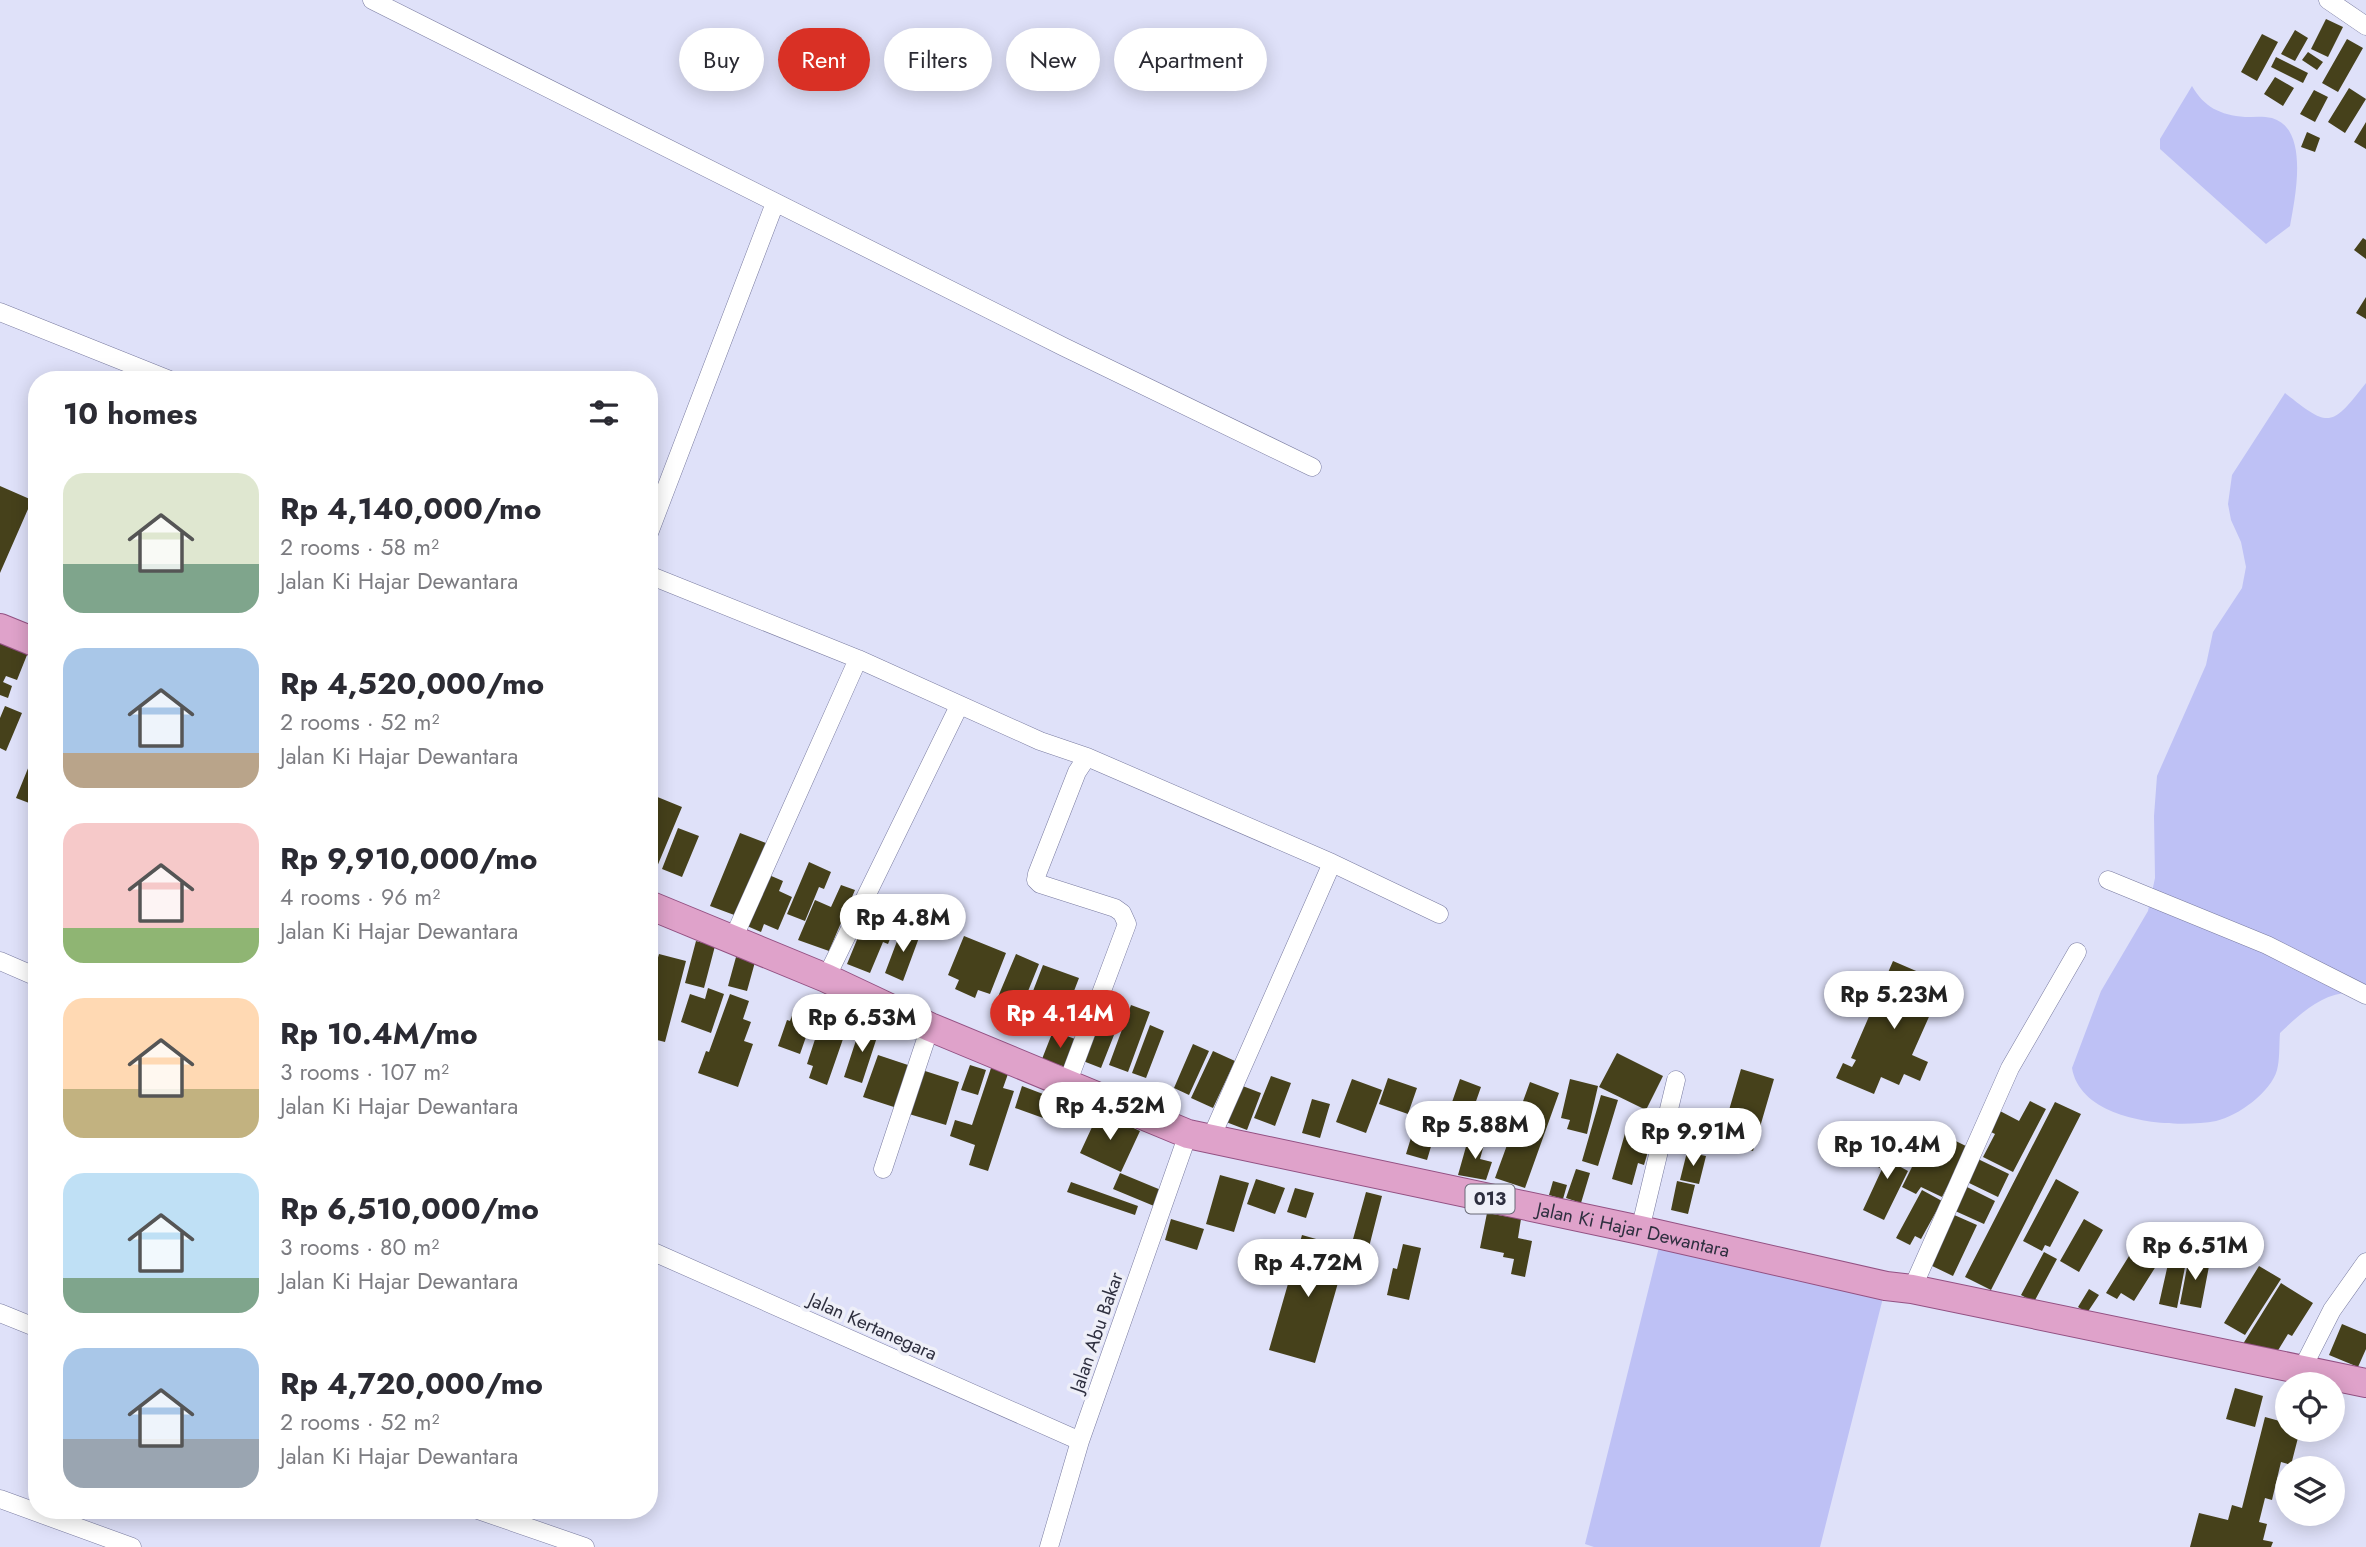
<!DOCTYPE html>
<html lang="en">
<head>
<meta charset="utf-8">
<style>
  body { margin:0; font-family:Jost,sans-serif; background:#f7f7f7; color:#2b2b33; height:100vh; display:flex; flex-direction:column; font-size:26px; white-space:nowrap }
  * { box-sizing:border-box; margin:0 }
  p { font-size:23px; color:#7c7c81 }
  .icon { flex:none; width:38px; height:38px; fill:none; stroke:currentColor; stroke-width:2; stroke-linecap:round; stroke-linejoin:round }
  .map { position:relative; flex:1; overflow:hidden }
  .sheet { position:absolute; left:28px; top:371px; width:630px; height:1148px; display:flex; flex-direction:column; background:#fff; border-radius:28px; box-shadow:0 4px 18px #0003 }
  .sheet>* { flex:none }
  .guide { position:absolute; left:679px; top:28px; width:665px; height:63px; display:flex; gap:14px }
  .buttons { position:absolute; left:2275px; top:1372px; display:grid; gap:14px }
  .buttons a { display:grid; place-items:center; width:70px; height:70px; border-radius:50%; background:#fff; box-shadow:0 4px 18px #0003; font-size:35px }
  .price { position:absolute; translate:-50% -60px; padding:0 16px; border-radius:24px; background:#fff; color:#222; font-size:23px; line-height:46px; filter:drop-shadow(0 2px 4px #0008) }
  .price::after { content:''; position:absolute; left:50%; top:42px; width:21px; height:16px; margin-left:-10px; background:inherit; clip-path:polygon(0 0,100% 0,50% 100%) }
  .price.selected { background:#d93025; color:#fff }
  ul { padding:0; list-style:none }
  li { display:flex; align-items:center; gap:21px; height:175px; padding:0 35px }
  li span { display:grid; place-items:center; flex:none; width:196px; height:140px; border-radius:21px; color:#555 }
  li>.icon { margin-inline-start:auto }
  span .icon { width:84px; height:84px; fill:#fffc; stroke-width:1 }
  li b { font-size:30px }
  h2 { display:flex; justify-content:space-between; align-items:center; height:84px; padding:0 35px; font-size:30px }
  .pill { padding:0 24px; border-radius:32px; background:#fff; box-shadow:0 4px 18px #0003; font-size:24px; line-height:63px }
  .pill.selected { background:#d93025; color:#fff }
  .map>svg:first-child { display:block }
  .green { fill:#bec1f5 }
  .building { fill:#46411b }
  .lines { fill:none; stroke-linecap:round; stroke-linejoin:round }
  .minor-casing { stroke:#797ba0; stroke-width:19 }
  .primary-casing { stroke:#935183; stroke-width:30 }
  .minor { stroke:#fff; stroke-width:18 }
  .primary { stroke:#dfa2ca; stroke-width:28 }
  .labels { text-anchor:middle; stroke-width:7; stroke-linejoin:round; paint-order:stroke }
  .shield { fill:#eeeff8; stroke:#686976; stroke-width:2 }
  .shield-label { font-size:18px; font-weight:bold; fill:#2e2f3f }
  .street-label { font-size:19px; fill:#2e2f3f; stroke:#eeeff8 }
</style>
</head>
<body>
<div class="map">
<svg width="2366" height="1547" viewBox="0 0 2366 1547">
  <rect width="100%" height="100%" fill="#dfe1f9"/>
  <path class="green" d="M2192,86C2204,107 2220,115 2245,117C2254,117 2263,116 2272,118C2310,129 2295,198 2290,226L2266,244L2160,149V139Z
    M2366,383V995C2331,985 2304,1010 2280,1033C2279,1044 2280,1059 2277,1070C2271,1092 2238,1116 2216,1121C2173,1129 2081,1122 2072,1068L2101,991L2148,911L2155,878L2154,816L2157,776L2206,665L2213,632L2242,588L2246,567L2241,542L2231,520L2228,504L2232,475L2285,393C2329,428 2331,428 2366,383Z
    M1662,1235L1886,1286L1820,1547H1594L1585,1544Z"/>
  <path class="building" d="M2326,19L2343,27L2328,57L2311,49Z
    M2295,30L2308,38L2295,61L2281,54Z
    M2262,34L2278,42L2257,81L2241,72Z
    M2347,39L2363,48L2338,92L2322,83Z
    M2308,52L2323,62L2317,70L2302,60Z
    M2276,57L2308,73L2303,83L2271,67Z
    M2275,77L2294,88L2283,106L2264,94Z
    M2349,88L2366,99L2345,133L2328,122Z
    M2314,90L2328,97L2315,122L2300,114Z
    M2366,122V149L2354,142Z
    M2307,132L2320,138L2315,152L2301,147Z
    M2363,238L2366,240V259L2354,250Z
    M2366,297V319L2356,313Z
    M37,474V495L28,492Z
    M0,486L32,500L0,573Z
    M0,639L29,650L17,680L6,676L3,682L12,686L8,698L0,695Z
    M5,706L22,713L6,751L0,748V718Z
    M35,751L37,752V806L16,798Z
    M655,796L682,807L654,874L649,872V809Z
    M678,828L699,836L682,877L662,869Z
    M740,833L766,843L737,916L710,906Z
    M809,862L831,872L824,889L819,887L805,921L787,914Z
    M769,875L783,881L779,891L792,897L778,930L764,924L761,932L747,926Z
    M841,885L855,890L829,951L798,940L815,900L831,907Z
    M868,913L896,924L888,944L883,942L870,973L847,964Z
    M902,928L920,935L903,981L885,973Z
    M964,936L1006,953L990,994L978,990L975,998L955,989L959,980L948,975Z
    M696,941L715,946L704,988L685,983Z
    M659,954L686,961L665,1042L649,1038V989Z
    M1016,954L1039,964L1016,1021L992,1011Z
    M736,957L755,962L747,991L728,986Z
    M1893,961L1944,983L1912,1055L1928,1062L1920,1081L1904,1074L1899,1085L1881,1077L1874,1094L1836,1078L1843,1063L1852,1067L1856,1060L1851,1058Z
    M1043,965L1079,978L1059,1030L1023,1017Z
    M708,988L724,994L711,1033L681,1022L690,994L705,999Z
    M730,994L749,1001L743,1019L751,1022L744,1041L753,1044L738,1087L698,1073L706,1051L709,1052Z
    M1108,995L1127,1002L1101,1068L1083,1061Z
    M1131,1005L1150,1012L1128,1072L1109,1065Z
    M794,1010L813,1017L800,1054L778,1046L787,1020L790,1021Z
    M861,1025L879,1031L862,1083L844,1077Z
    M1150,1025L1164,1031L1146,1078L1132,1073Z
    M818,1030L843,1039L827,1085L809,1078L813,1066L807,1064Z
    M1053,1031L1078,1040L1068,1068L1042,1059Z
    M1193,1044L1209,1051L1189,1095L1174,1088Z
    M1213,1051L1235,1061L1213,1108L1191,1098Z
    M1617,1053L1663,1076L1646,1110L1599,1087Z
    M878,1055L911,1066L897,1108L863,1097Z
    M970,1065L986,1070L978,1095L961,1090Z
    M992,1065L1009,1071L1003,1088L1014,1091L988,1171L969,1165L975,1145L950,1136L955,1120L972,1125Z
    M1741,1069L1774,1079L1753,1151L1720,1141Z
    M922,1070L959,1082L946,1125L909,1114Z
    M1271,1076L1291,1083L1275,1126L1254,1118Z
    M1388,1078L1417,1088L1408,1114L1379,1104Z
    M1352,1079L1382,1090L1366,1133L1336,1122Z
    M1460,1079L1481,1087L1462,1141L1441,1134Z
    M1570,1079L1598,1086L1587,1134L1567,1129L1570,1120L1561,1118Z
    M1530,1082L1559,1093L1525,1188L1495,1178Z
    M1240,1085L1261,1093L1247,1130L1226,1122Z
    M1022,1086L1064,1102L1057,1123L1015,1108Z
    M1601,1095L1618,1100L1598,1166L1582,1161Z
    M1312,1099L1330,1104L1320,1138L1302,1133Z
    M2030,1101L2046,1109L2013,1172L1983,1157L1995,1134L1989,1131L2000,1111L2019,1121Z
    M2055,1102L2081,1114L1991,1290L1965,1277Z
    M1099,1112L1140,1131L1121,1172L1080,1153Z
    M1428,1120L1438,1123L1427,1160L1406,1154L1414,1128L1425,1131Z
    M1931,1129L1968,1147L1942,1197L1921,1187L1916,1194L1902,1187Z
    M1626,1130L1652,1138L1644,1165L1638,1163L1632,1185L1612,1179Z
    M1469,1136L1485,1141L1480,1159L1492,1162L1486,1180L1458,1175Z
    M1892,1137L1907,1144L1897,1165L1908,1171L1884,1220L1863,1210L1882,1169L1878,1167Z
    M1687,1152L1706,1156L1699,1184L1680,1180Z
    M1978,1159L2009,1174L1998,1197L1967,1182Z
    M1576,1169L1590,1173L1581,1203L1566,1198Z
    M1120,1173L1161,1190L1154,1206L1113,1189Z
    M1220,1175L1249,1183L1234,1232L1206,1224Z
    M1256,1179L1285,1188L1275,1214L1247,1204Z
    M2056,1179L2079,1192L2050,1247L2045,1245L2042,1251L2023,1241Z
    M1553,1181L1567,1185L1563,1199L1549,1195Z
    M1677,1181L1695,1185L1688,1214L1671,1210Z
    M1071,1182L1138,1206L1135,1215L1067,1192Z
    M1965,1186L1995,1201L1984,1224L1953,1210Z
    M1295,1188L1314,1193L1306,1218L1287,1212Z
    M1922,1190L1942,1201L1921,1239L1915,1236L1910,1245L1896,1238Z
    M1366,1192L1382,1196L1367,1255L1350,1250Z
    M1487,1213L1521,1219L1518,1238L1532,1241L1525,1277L1511,1274L1514,1259L1503,1257L1504,1253L1480,1248Z
    M1952,1214L1977,1225L1953,1276L1928,1264Z
    M1171,1219L1204,1229L1197,1250L1165,1240Z
    M2084,1219L2103,1230L2079,1272L2060,1261Z
    M1302,1235L1348,1248L1315,1363L1269,1350Z
    M2139,1240L2163,1255L2134,1301L2121,1293L2117,1299L2106,1293Z
    M1403,1244L1421,1248L1409,1300L1387,1295L1393,1268L1397,1269Z
    M2044,1252L2057,1259L2034,1302L2021,1295Z
    M2189,1257L2210,1261L2201,1308L2180,1304Z
    M2168,1264L2185,1267L2177,1308L2159,1304Z
    M2259,1266L2281,1279L2245,1335L2224,1323Z
    M2281,1283L2313,1303L2292,1336L2288,1334L2277,1352L2243,1344Z
    M2089,1289L2099,1295L2087,1313L2078,1307Z
    M2342,1324L2366,1334V1349L2358,1367L2329,1355Z
    M2235,1388L2263,1396L2255,1427L2226,1419Z
    M2265,1417L2287,1423V1430H2300L2291,1465L2281,1462L2272,1500L2265,1498L2259,1522L2267,1524L2263,1540L2273,1542L2271,1547H2190L2199,1513L2228,1520L2232,1505L2242,1508Z"/>
  <g class="lines">
    <g class="minor-casing">
      <path id="minor" d="M372,0L1064,347L1312,467
        M2328,0L2366,26
        M0,312L170,380
        M649,533L775,203
        M649,575L858,659L1040,741L1087,757L1332,863L1439,914
        M2108,880L2267,945L2366,995
        M733,939L858,659
        M0,961L37,977
        M826,978L959,706
        M1067,1084L1127,924L1122,913L1115,908L1040,884L1036,880L1037,874L1077,772L1087,757
        M1211,1138L1332,863
        M883,1169L930,1027
        M1640,1230L1676,1080
        M649,1250L1080,1441
        M1912,1289L2010,1068L2077,952
        M0,1313L37,1328
        M2302,1369L2332,1310L2366,1262
        M0,1499L132,1547
        M478,1510L585,1547
        M1049,1547L1080,1441L1188,1134"/>
    </g>
    <g class="primary-casing">
      <g id="primary">
        <path d="M0,628L37,643"/>
        <path id="s1" d="M649,905L826,978L930,1027L1188,1134L1640,1230L1886,1286L1912,1289L2366,1383"/>
      </g>
    </g>
    <use href="#minor" class="minor"/>
    <use href="#primary" class="primary"/>
  </g>
  <g class="labels">
    <rect class="shield" x="1465.5" y="1184.5" width="49" height="29" rx="5"/>
    <g class="shield-label">
      <text x="1490" y="1205">013</text>
    </g>
    <g class="street-label">
      <text dy="7" stroke="none"><textPath href="#s1" startOffset="1041">Jalan Ki Hajar Dewantara</textPath></text>
      <text transform="translate(873 1326) rotate(24)" y="7">Jalan Kertanegara</text>
      <text transform="translate(1096 1332) rotate(-71)" y="7">Jalan Abu Bakar</text>
    </g>
  </g>
</svg>
<div class="buttons">
<a><svg class="icon" aria-label="locate" viewBox="0 0 24 24"><circle cx="12" cy="12" r="6"/><path d="M12 2v4M12 18v4M2 12h4M18 12h4"/></svg></a>
<a><svg class="icon" aria-label="layers" viewBox="0 0 24 24"><path d="M12 4l9 5-9 5-9-5zM3 14l9 5 9-5"/></svg></a>
</div>
<b class="price" style="left:903px;top:954px">Rp 4.8M</b>
<b class="price" style="left:1894px;top:1031px">Rp 5.23M</b>
<b class="price selected" style="left:1060px;top:1050px">Rp 4.14M</b>
<b class="price" style="left:862px;top:1054px">Rp 6.53M</b>
<b class="price" style="left:1110px;top:1142px">Rp 4.52M</b>
<b class="price" style="left:1475px;top:1161px">Rp 5.88M</b>
<b class="price" style="left:1693px;top:1168px">Rp 9.91M</b>
<b class="price" style="left:1887px;top:1181px">Rp 10.4M</b>
<b class="price" style="left:2195px;top:1282px">Rp 6.51M</b>
<b class="price" style="left:1308px;top:1299px">Rp 4.72M</b>
<div class="guide">
<a class="pill">Buy</a>
<a class="pill selected">Rent</a>
<a class="pill">Filters</a>
<a class="pill">New</a>
<a class="pill">Apartment</a>
</div>
<section class="sheet">
<h2>10 homes<svg class="icon" aria-label="filters" viewBox="0 0 24 24"><path d="M4 7h16M4 17h16"/><circle cx="9" cy="7" r="2"/><circle cx="15" cy="17" r="2"/></svg></h2>
<ul>
<li><span style="background:linear-gradient(#dfe7d0 65%,#7fa58c 0)"><svg class="icon" aria-label="home" viewBox="0 0 24 24"><path d="M3 11l9-7 9 7M6 9v11h12V9"/></svg></span><div><b>Rp 4,140,000/mo</b><p>2 rooms · 58 m²</p><p>Jalan Ki Hajar Dewantara</p></div></li>
<li><span style="background:linear-gradient(#a9c7e8 75%,#b9a48a 0)"><svg class="icon" aria-label="home" viewBox="0 0 24 24"><path d="M3 11l9-7 9 7M6 9v11h12V9"/></svg></span><div><b>Rp 4,520,000/mo</b><p>2 rooms · 52 m²</p><p>Jalan Ki Hajar Dewantara</p></div></li>
<li><span style="background:linear-gradient(#f6c9c9 75%,#8fb573 0)"><svg class="icon" aria-label="home" viewBox="0 0 24 24"><path d="M3 11l9-7 9 7M6 9v11h12V9"/></svg></span><div><b>Rp 9,910,000/mo</b><p>4 rooms · 96 m²</p><p>Jalan Ki Hajar Dewantara</p></div></li>
<li><span style="background:linear-gradient(#ffd9b3 65%,#c2b280 0)"><svg class="icon" aria-label="home" viewBox="0 0 24 24"><path d="M3 11l9-7 9 7M6 9v11h12V9"/></svg></span><div><b>Rp 10.4M/mo</b><p>3 rooms · 107 m²</p><p>Jalan Ki Hajar Dewantara</p></div></li>
<li><span style="background:linear-gradient(#bfe0f5 75%,#7fa58c 0)"><svg class="icon" aria-label="home" viewBox="0 0 24 24"><path d="M3 11l9-7 9 7M6 9v11h12V9"/></svg></span><div><b>Rp 6,510,000/mo</b><p>3 rooms · 80 m²</p><p>Jalan Ki Hajar Dewantara</p></div></li>
<li><span style="background:linear-gradient(#a9c7e8 65%,#9aa5b1 0)"><svg class="icon" aria-label="home" viewBox="0 0 24 24"><path d="M3 11l9-7 9 7M6 9v11h12V9"/></svg></span><div><b>Rp 4,720,000/mo</b><p>2 rooms · 52 m²</p><p>Jalan Ki Hajar Dewantara</p></div></li>
</ul>
</section>
</div>
</body>
</html>
